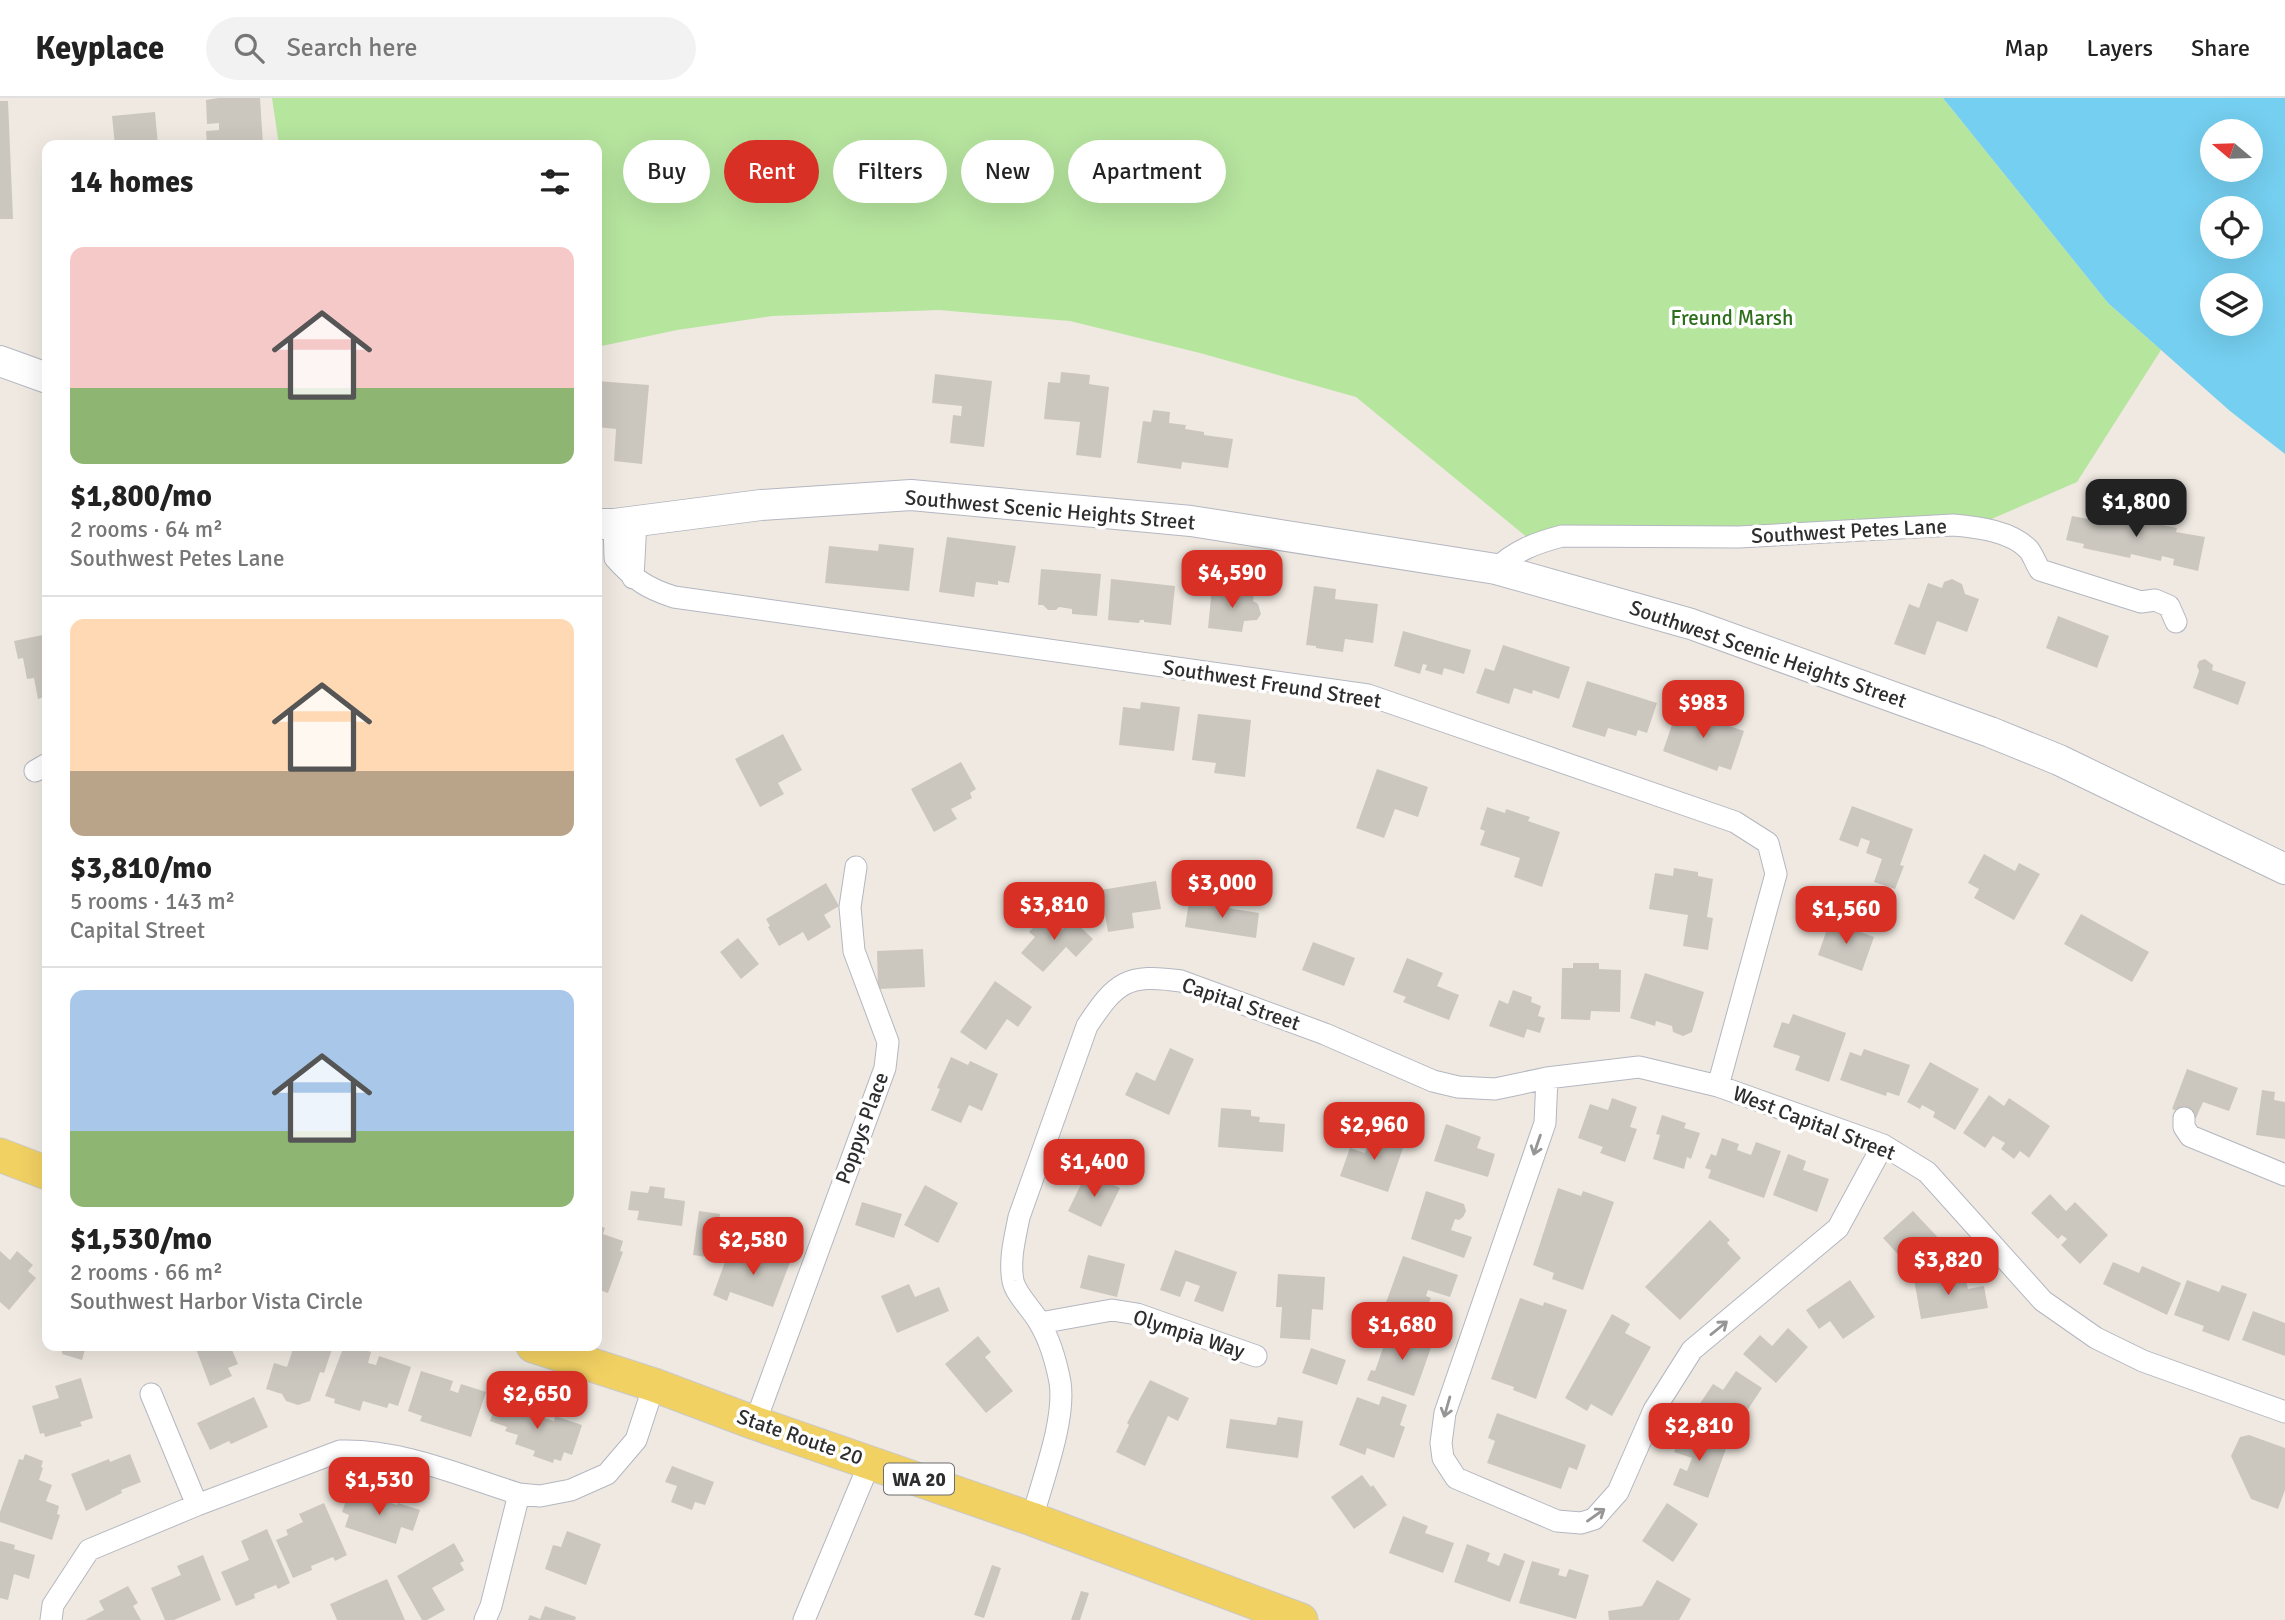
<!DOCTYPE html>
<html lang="en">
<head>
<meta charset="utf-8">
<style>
  body { margin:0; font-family:Signika,sans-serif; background:#f2f2f2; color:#222; height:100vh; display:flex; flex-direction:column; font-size:26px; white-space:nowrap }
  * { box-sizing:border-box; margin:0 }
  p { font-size:23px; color:#767676 }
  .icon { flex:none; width:38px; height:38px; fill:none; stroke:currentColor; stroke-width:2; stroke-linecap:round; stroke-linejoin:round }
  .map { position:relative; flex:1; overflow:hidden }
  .details { position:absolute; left:42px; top:42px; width:560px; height:1211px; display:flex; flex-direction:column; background:#fff; border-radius:14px; box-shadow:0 7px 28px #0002 }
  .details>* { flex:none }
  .hud { position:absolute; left:623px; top:42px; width:665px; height:63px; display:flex; gap:14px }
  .needle { width:46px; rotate:289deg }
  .buttons { position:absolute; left:2200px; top:21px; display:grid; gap:14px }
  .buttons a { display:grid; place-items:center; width:63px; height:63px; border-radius:50%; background:#fff; box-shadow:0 7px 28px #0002; font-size:35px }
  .price { position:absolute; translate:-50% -60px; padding:0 16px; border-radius:14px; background:#d93025; color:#fff; font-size:23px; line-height:46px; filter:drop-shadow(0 2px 4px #0008) }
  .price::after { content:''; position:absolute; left:50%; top:42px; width:21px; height:16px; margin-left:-10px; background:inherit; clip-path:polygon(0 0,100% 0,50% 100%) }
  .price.selected { background:#222; color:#fff }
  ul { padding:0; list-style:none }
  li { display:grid; align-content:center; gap:14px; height:371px; padding:0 28px }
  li+li { border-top:2px solid #e0e0e0 }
  li span { display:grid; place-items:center; height:217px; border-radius:14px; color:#555 }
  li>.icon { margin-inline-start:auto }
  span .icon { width:126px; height:126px; fill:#fffc; stroke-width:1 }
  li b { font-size:30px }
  h2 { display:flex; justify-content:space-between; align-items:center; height:84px; padding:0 28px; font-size:30px }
  .chip { padding:0 24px; border-radius:32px; background:#fff; box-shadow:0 7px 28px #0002; font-size:24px; line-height:63px }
  .chip.selected { background:#d93025; color:#fff }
  header { display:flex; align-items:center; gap:42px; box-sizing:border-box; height:98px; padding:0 35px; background:#fff; border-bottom:2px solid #e0e0e0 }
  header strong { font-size:33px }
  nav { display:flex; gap:38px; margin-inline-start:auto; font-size:24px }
  .search { width:490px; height:63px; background:#f2f2f2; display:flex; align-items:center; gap:18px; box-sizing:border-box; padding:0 24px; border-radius:38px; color:#767676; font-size:26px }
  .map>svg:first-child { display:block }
  .green { fill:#b6e59e }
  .water { fill:#75cff0; fill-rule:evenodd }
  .building { fill:#cbc7bf }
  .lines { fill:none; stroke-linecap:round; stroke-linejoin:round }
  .street-casing { stroke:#b4b7c1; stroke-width:23 }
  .secondary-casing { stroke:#b4b7c1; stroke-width:32 }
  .primary-casing { stroke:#c9c9c9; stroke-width:35 }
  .street { stroke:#fff; stroke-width:21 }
  .secondary { stroke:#fff; stroke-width:30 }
  .primary { stroke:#f2d163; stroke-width:33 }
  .oneway { stroke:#969696 }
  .labels { text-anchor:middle; stroke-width:7; stroke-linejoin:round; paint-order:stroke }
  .shield { fill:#fff; stroke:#6d6d6d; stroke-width:2 }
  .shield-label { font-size:19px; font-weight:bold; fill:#2e2e2e }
  .park-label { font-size:21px; fill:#2c6e1b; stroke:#fff }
  .street-label { font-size:21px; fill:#2e2e2e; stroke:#fff }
</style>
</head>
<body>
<header>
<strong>Keyplace</strong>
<div class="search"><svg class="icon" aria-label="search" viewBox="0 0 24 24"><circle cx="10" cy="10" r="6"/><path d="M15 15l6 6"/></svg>Search here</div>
<nav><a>Map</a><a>Layers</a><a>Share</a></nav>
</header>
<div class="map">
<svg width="2285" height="1522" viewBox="0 0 2285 1522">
  <rect width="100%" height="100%" fill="#efe9e1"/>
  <path class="green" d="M272,0H1943L2108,205L2161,252L2077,384L1973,429L1534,445L1356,299L1200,255L1070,223L939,212L772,218L677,232L597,249V47H279Z"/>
  <path class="water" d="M1943,0H2285V356L2230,313L2108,205ZM2212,33H2250V72H2212ZM2212,110H2250V149H2212ZM2212,187H2250V226H2212Z"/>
  <path class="building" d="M218,0H260L263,47H207L206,33L219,32V25L207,26L206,2Z
    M0,3H8L13,121H0Z
    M155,14L158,47H115L112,18Z
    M1061,274L1090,277L1089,286L1109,289L1101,360L1076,357L1080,324L1044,321L1048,284L1060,285Z
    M935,276L992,283L984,349L950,345L953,317L961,318L962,308L932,305Z
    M597,283L649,287L642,366L614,363L616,331L597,329Z
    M1153,312L1170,314L1169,325L1186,327L1185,331L1204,334V337L1233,341L1228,370L1182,364L1181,371L1137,365L1143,323L1151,324Z
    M2091,412L2177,430L2176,434L2205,439L2198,473L2173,467L2174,461L2162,458L2161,463L2131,456L2130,460L2083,450L2084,446L2066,442L2072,418L2089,421Z
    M947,439L1016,448L1009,485L998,483V487L976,484L974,499L939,494Z
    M879,446L914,450L909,493L825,485L829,448L878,453Z
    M1041,471L1101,476L1097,518L1072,516V511L1059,509L1056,512H1048L1043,507H1038Z
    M1111,481L1175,488L1171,527L1144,524V522H1140L1139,525L1108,522Z
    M1952,481L1962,486L1965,496L1979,501L1967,534L1937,523L1925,557L1894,546L1909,506L1919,510L1928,485L1942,490L1944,484Z
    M1314,488L1336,491L1335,501L1378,506L1373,545L1345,541L1343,554L1316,550V548L1306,547Z
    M1212,490L1254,494L1253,503L1258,506L1261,516L1257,522L1244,523L1242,534L1208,530Z
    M2058,518L2109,538L2097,570L2046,550Z
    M1403,533L1471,552L1464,576L1444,570L1442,577L1425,572L1427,567L1423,566L1420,576L1394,568Z
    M47,536V608H46L44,599L38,601L34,580L27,581L23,560L18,561L14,543Z
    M1503,547L1570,569L1559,601L1533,592L1532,596L1514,590L1509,606L1476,595L1485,570L1494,573Z
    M2205,561L2213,567L2212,572L2246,584L2238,607L2193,590L2199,573L2197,568L2199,563Z
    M1587,583L1657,605L1647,635L1638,632L1636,638L1608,630L1605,639L1572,629Z
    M1141,604L1180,609L1174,653L1119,647L1123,609L1140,611Z
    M1681,608L1693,611L1694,616L1744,633L1731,672L1719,668L1717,673L1663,653L1678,609Z
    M1198,616L1251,622L1245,679L1214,675L1216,665L1192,662Z
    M783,636L802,672L778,685L784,696L760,709L735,661Z
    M961,664L976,691L970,695L972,700L951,711L957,721L934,734L911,691Z
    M1377,671L1428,689L1418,719L1395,711L1384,740L1356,730Z
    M1852,708L1913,731L1900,767L1904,768L1895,791L1874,784L1882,761L1866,755L1870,743L1861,740L1858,749L1839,742Z
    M1487,709L1505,715L1506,711L1530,719L1528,723L1560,734L1542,789L1514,779L1520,760L1480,747L1485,733L1480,731Z
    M1984,756L2015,773L2019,765L2040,776L2014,822L1974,800L1979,791L1968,785Z
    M1674,770L1698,774V778L1713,781L1707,819L1713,820L1708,852L1683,848L1688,817L1649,811L1655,775L1673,778Z
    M1156,783L1161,811L1132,815L1134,830L1108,834L1101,792Z
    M826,785L839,808L824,817L831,829L808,843L803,834L779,848L768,829L770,828L766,821Z
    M1189,804L1259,815L1256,840L1185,829Z
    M1046,816L1062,832L1072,821L1093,841L1076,859L1066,849L1043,874L1021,855L1035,839L1029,834Z
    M2081,816L2149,854L2132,884L2064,846Z
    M1830,823L1874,839L1862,873L1818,857Z
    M738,840L759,866L741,881L720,854Z
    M1313,844L1355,860L1344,888L1302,872Z
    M923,851L925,889L878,891L877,853Z
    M1407,860L1443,875L1437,888L1459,897L1449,922L1403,904L1406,899L1393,894Z
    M1573,865H1599V871L1621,872L1620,914L1591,913L1590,922L1561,921L1562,870H1573Z
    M1645,875L1704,894L1692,934L1683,938L1673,934L1672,928L1656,923L1655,928L1630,920Z
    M995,883L1032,909L1018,929L1007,921L986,952L960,934Z
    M1513,892L1532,899L1531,904L1541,908L1538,918L1545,920L1540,935L1527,931L1524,940L1489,928L1499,902L1508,906Z
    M1793,916L1846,935L1829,984L1795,972L1800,958L1773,949L1782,924L1789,926Z
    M1170,950L1194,961L1169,1017L1125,997L1136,974L1155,983Z
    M1864,951L1910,967L1899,998L1887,994L1886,998L1840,982L1850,954L1861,958Z
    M951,959L968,967L970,963L998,976L982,1013L969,1007L961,1025L931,1012L940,991L937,990Z
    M1930,964L1979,991L1955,1032L1933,1019L1935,1014L1922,1007L1920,1011L1907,1004Z
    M2187,971L2238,990L2229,1013L2203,1004L2196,1020L2172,1011Z
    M2262,992L2275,994L2274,1002L2285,1004V1041L2256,1037Z
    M1989,997L2004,1008L2009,1000L2050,1028L2029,1060L2020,1053L2014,1061L2001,1051L2005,1045L1993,1038L1985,1050L1963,1035Z
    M1612,1000L1637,1009L1630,1029L1637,1031L1625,1064L1600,1055L1603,1049L1578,1040L1590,1006L1608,1012Z
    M1221,1010L1251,1012V1018L1260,1019L1259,1024L1285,1026L1283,1054L1218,1049Z
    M1662,1017L1686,1025L1684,1030L1700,1035L1691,1061L1687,1059L1684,1071L1653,1061L1660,1037L1656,1036Z
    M1446,1026L1481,1039L1477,1050L1495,1056L1488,1079L1434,1063Z
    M1373,1034L1405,1044L1388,1094L1340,1078L1350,1050L1365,1055Z
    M1722,1040L1739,1046L1737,1052L1751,1057L1756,1044L1781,1053L1764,1100L1708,1080L1711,1072L1705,1070L1711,1056L1716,1058Z
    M1788,1056L1806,1063L1803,1072L1829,1081L1817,1114L1773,1097Z
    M1087,1074L1120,1090L1101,1129L1068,1113Z
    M925,1087L958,1105L938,1145L904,1127Z
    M650,1088L665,1090L664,1100L685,1103L682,1128L637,1122L639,1113L628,1112L631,1093L648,1095Z
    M1558,1090L1581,1098L1583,1093L1614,1104L1583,1192L1552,1181L1554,1175L1533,1167Z
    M1426,1093L1464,1106L1466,1113L1463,1119L1459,1122L1455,1121L1451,1132L1472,1139L1464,1160L1411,1141Z
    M2050,1096L2066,1113L2075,1104L2108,1137L2080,1166L2061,1147L2067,1141L2062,1137L2058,1141L2031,1115Z
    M862,1104L902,1116L894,1140L855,1127Z
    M699,1113L720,1116L714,1160L693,1157Z
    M1913,1113L1945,1147L1925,1166L1915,1155L1905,1164L1883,1140Z
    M1710,1122L1730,1142L1727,1145L1741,1160L1680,1222L1645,1189Z
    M597,1127L605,1130L603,1136L623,1143L620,1153L623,1154L608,1195L597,1191Z
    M767,1150L792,1159L773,1209L730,1194L727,1203L713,1197L729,1153L761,1165Z
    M1175,1152L1237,1174L1223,1214L1194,1203L1200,1188L1186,1183L1180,1199L1160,1192Z
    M0,1153L10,1162L17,1153L33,1167L28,1173L36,1180L9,1212L0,1204Z
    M1088,1157L1125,1166L1117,1199L1080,1190Z
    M1403,1158L1458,1177L1450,1199L1428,1192L1426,1198L1431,1200L1420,1223L1384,1210Z
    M2113,1164L2139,1175L2142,1168L2181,1185L2167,1217L2103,1186Z
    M1278,1176L1325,1179L1323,1212L1312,1211L1310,1242L1280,1240L1282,1209H1276Z
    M1939,1177L1940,1182L1965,1178L1968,1191L1984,1188L1988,1210L1921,1221L1914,1181Z
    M1850,1182L1875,1219L1843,1241L1830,1223L1819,1231L1806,1212Z
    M2187,1182L2219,1194L2222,1187L2247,1196L2229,1243L2202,1233L2204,1228L2174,1217Z
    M909,1186L915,1199L939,1189L949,1213L897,1235L881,1198Z
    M1520,1200L1543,1208L1544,1204L1567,1212L1536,1301L1513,1292L1514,1289L1491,1281Z
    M2253,1213L2285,1225V1258L2242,1242Z
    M1612,1216L1630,1226L1625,1235L1651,1249L1612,1318L1591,1306L1587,1313L1565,1300Z
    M1788,1230L1808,1249L1776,1285L1743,1256L1760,1237L1772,1248Z
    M1409,1232L1434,1241L1414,1298L1367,1282L1371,1272L1375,1273L1389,1233L1407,1240Z
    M978,1238L991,1254L985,1259L1013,1293L986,1315L945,1266Z
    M46,1248H86L82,1262L62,1256V1253Z
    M195,1248H240L232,1252L238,1266L228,1270L232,1278L210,1288Z
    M294,1248H322L332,1251L324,1275L320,1274L310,1303L298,1307L286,1303L282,1296L266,1291L274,1265L287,1269Z
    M344,1248H353L371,1254L368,1265L376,1267L379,1258L411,1269L398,1308L389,1305L387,1310L363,1303L360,1313L334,1305L335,1301L325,1298Z
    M1311,1250L1346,1262L1337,1287L1302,1275Z
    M421,1273L453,1283L450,1292L458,1295L461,1286L486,1294L471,1339L420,1323L422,1318L408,1313Z
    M1736,1273L1762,1290L1733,1334L1697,1310L1713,1286L1723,1292Z
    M81,1280L93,1320L80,1324L82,1328L45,1339L44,1335L40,1336L32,1308L59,1300L55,1288Z
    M1150,1282L1189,1300L1178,1323L1168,1318L1145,1368L1116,1354L1129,1327L1127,1325Z
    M1382,1298L1407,1307L1400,1327L1405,1329L1394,1360L1367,1350L1365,1357L1339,1347L1357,1299L1379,1307Z
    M254,1299L268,1329L231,1346L229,1343L210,1352L197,1325Z
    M498,1300L532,1311L530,1316L554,1323L555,1318L582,1327L572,1357L564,1354L561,1363L554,1361L553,1365L533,1358L535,1353L515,1346L518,1337L505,1333L507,1329L490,1323Z
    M1497,1315L1586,1347L1577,1372L1569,1369L1561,1391L1487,1365L1495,1343L1488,1340Z
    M1278,1319L1303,1323L1298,1360L1226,1350L1230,1321L1276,1327Z
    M1683,1332L1727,1348L1708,1400L1673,1387L1680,1370L1687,1373L1692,1360L1674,1354Z
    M2249,1337L2285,1350V1392L2278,1411L2251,1401L2231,1358L2240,1339Z
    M25,1356L43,1363L41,1369L43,1370L39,1382L52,1387L46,1403L59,1408L57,1416L60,1417L52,1442L0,1424V1414L19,1361L23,1362Z
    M130,1356L141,1384L121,1392L122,1395L86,1413L71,1376L109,1361L110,1364Z
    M672,1368L714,1384L705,1407L695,1404L692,1412L671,1404L677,1388L665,1384Z
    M1362,1377L1371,1389L1373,1387L1387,1407L1354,1431L1331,1399Z
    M361,1396L397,1407L398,1405L420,1412L413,1433L401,1429L396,1446L345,1429L349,1417L342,1414L348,1397L359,1400Z
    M324,1405L347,1457L335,1463L333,1459L311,1468L312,1472L293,1480L276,1442L288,1437L286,1432L303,1424L299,1416Z
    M1667,1405L1698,1426L1673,1464L1642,1443Z
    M1403,1418L1428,1428L1425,1435L1454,1445L1443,1475L1389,1455Z
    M267,1431L290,1485L278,1491L276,1487L254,1496L255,1500L236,1508L221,1474L249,1462L241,1443Z
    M567,1433L601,1446L586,1487L545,1471L553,1447L561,1449Z
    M0,1443L15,1447L14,1451L35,1457L29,1481L14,1476L8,1502L0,1500Z
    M454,1445L464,1463L460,1465L464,1472L432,1490L445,1512L427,1522H422L397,1478Z
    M1467,1446L1490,1455L1487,1463L1499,1468L1504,1455L1525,1463L1510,1504L1454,1484Z
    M203,1457L221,1502L174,1522H165L151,1490L181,1477L177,1468Z
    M1532,1463L1560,1471L1558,1477L1566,1479L1569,1471L1589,1477L1576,1521L1519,1505Z
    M992,1467L1001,1470L984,1520L974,1517Z
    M387,1481L405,1522H337L330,1506Z
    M1657,1482L1691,1501L1679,1522H1609L1608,1513L1642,1508Z
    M128,1488L138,1505L133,1508L141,1522H85L104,1512L99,1503Z
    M1081,1493L1089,1495L1080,1522H1071Z
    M545,1508L576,1519L575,1522H528L530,1517L540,1521Z"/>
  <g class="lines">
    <g class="street-casing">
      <path id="street" d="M614,426L615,460C635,482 646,490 674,499L1368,597L1735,724L1768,745L1776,776L1718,988
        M1496,471C1516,452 1536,445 1562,438L1739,439L1953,427C1977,429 2012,433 2029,452C2033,457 2036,466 2040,472L2141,504L2155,502L2169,508L2176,524
        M633,480L636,423
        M35,673L47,666
        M1547,980L1545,1025L1445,1315L1441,1345L1443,1360L1456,1380L1557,1423L1581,1425L1594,1421L1618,1394L1654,1312L1692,1252L1838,1130L1883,1047
        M2184,1020V1029L2190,1038L2285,1077
        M1040,1225L1112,1212L1137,1216L1256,1258
        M151,1296L197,1407
        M755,1325L885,970L888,944L854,853L850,809L856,769
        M1032,1421C1042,1383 1066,1322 1060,1284C1056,1263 1050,1242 1039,1224C1032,1211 1016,1197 1013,1183C1009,1161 1015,1140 1019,1119L1087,928C1116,884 1127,875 1181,883L1325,936L1433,983L1458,989L1495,991L1547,980L1639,969L1718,988L1883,1047L1927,1074L2043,1203L2096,1240L2143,1263L2285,1314
        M51,1522L53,1507L89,1452L197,1407L340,1353C401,1351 461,1378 519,1396L540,1398L571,1392L607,1376L636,1342L654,1287
        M485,1522L491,1508L519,1396
        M804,1522L870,1364"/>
    </g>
    <g class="secondary-casing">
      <path id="secondary" d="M0,263L47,280
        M597,426H614L761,407L911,397L1191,423L1496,471L1691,526L1990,634L2059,662L2285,771"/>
    </g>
    <g class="primary-casing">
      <path id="primary" d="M0,1057L47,1075
        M533,1248L654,1287L755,1325L1032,1421L1301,1522"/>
    </g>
    <use href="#street" class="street"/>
    <use href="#secondary" class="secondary"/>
    <use href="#primary" class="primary"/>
  </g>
  <defs><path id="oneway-shaft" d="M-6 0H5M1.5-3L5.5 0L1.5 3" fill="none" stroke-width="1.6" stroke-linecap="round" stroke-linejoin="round" transform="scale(1.75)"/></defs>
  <g class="oneway">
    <use href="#oneway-shaft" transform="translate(1537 1047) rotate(109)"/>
    <use href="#oneway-shaft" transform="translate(1719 1230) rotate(-39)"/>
    <use href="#oneway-shaft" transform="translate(1447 1309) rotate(106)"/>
    <use href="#oneway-shaft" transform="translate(1596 1417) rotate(-35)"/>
  </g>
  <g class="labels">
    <rect class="shield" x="884" y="1365.5" width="70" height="31" rx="5"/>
    <g class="shield-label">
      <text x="919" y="1388">WA 20</text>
    </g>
    <g class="park-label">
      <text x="1732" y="227">Freund Marsh</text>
    </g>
    <g class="street-label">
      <text transform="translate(1050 412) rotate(5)" y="7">Southwest Scenic Heights Street</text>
      <text transform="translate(1849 433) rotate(-3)" y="7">Southwest Petes Lane</text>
      <text transform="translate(1768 556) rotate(19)" y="7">Southwest Scenic Heights Street</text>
      <text transform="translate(1272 586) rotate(9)" y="7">Southwest Freund Street</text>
      <text transform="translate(1241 906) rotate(19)" y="7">Capital Street</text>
      <text transform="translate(1814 1025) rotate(21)" y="7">West Capital Street</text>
      <text transform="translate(862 1030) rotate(-70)" y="7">Poppys Place</text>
      <text transform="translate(1189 1236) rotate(18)" y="7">Olympia Way</text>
      <text transform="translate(800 1339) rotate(19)" y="7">State Route 20</text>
    </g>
  </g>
</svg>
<div class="buttons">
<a><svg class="needle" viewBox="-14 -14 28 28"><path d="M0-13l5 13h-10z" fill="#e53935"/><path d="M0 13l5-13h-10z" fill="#767676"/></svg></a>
<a><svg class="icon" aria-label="locate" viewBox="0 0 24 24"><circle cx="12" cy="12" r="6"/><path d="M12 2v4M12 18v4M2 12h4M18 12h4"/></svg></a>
<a><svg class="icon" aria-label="layers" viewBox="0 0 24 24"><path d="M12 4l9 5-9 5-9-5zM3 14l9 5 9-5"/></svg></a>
</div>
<b class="price selected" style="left:2136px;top:441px">$1,800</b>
<b class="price" style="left:1232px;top:512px">$4,590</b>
<b class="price" style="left:1703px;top:642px">$983</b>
<b class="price" style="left:1222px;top:822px">$3,000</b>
<b class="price" style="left:1054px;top:844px">$3,810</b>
<b class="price" style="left:1846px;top:848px">$1,560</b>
<b class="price" style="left:1374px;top:1064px">$2,960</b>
<b class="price" style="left:1094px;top:1101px">$1,400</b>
<b class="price" style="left:753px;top:1179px">$2,580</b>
<b class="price" style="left:1948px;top:1199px">$3,820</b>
<b class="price" style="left:1402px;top:1264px">$1,680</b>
<b class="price" style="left:537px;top:1333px">$2,650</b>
<b class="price" style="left:1699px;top:1365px">$2,810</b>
<b class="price" style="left:379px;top:1419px">$1,530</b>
<div class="hud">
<a class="chip">Buy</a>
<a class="chip selected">Rent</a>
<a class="chip">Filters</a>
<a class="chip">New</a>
<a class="chip">Apartment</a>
</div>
<section class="details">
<h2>14 homes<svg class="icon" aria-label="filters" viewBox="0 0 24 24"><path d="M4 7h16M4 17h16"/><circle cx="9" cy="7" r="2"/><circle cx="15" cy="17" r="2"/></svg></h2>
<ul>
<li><span style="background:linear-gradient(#f6c9c9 65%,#8fb573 0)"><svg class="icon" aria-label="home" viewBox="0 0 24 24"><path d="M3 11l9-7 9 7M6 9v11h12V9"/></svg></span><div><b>$1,800/mo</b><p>2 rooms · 64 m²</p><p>Southwest Petes Lane</p></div></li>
<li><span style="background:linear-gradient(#ffd9b3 70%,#b9a48a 0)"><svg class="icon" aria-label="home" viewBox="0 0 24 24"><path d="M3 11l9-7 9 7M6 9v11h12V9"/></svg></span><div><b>$3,810/mo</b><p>5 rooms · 143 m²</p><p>Capital Street</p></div></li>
<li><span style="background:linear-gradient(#a9c7e8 65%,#8fb573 0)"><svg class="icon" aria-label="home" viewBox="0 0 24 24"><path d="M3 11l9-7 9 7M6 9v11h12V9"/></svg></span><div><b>$1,530/mo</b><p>2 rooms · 66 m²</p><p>Southwest Harbor Vista Circle</p></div></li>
</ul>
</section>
</div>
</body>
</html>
